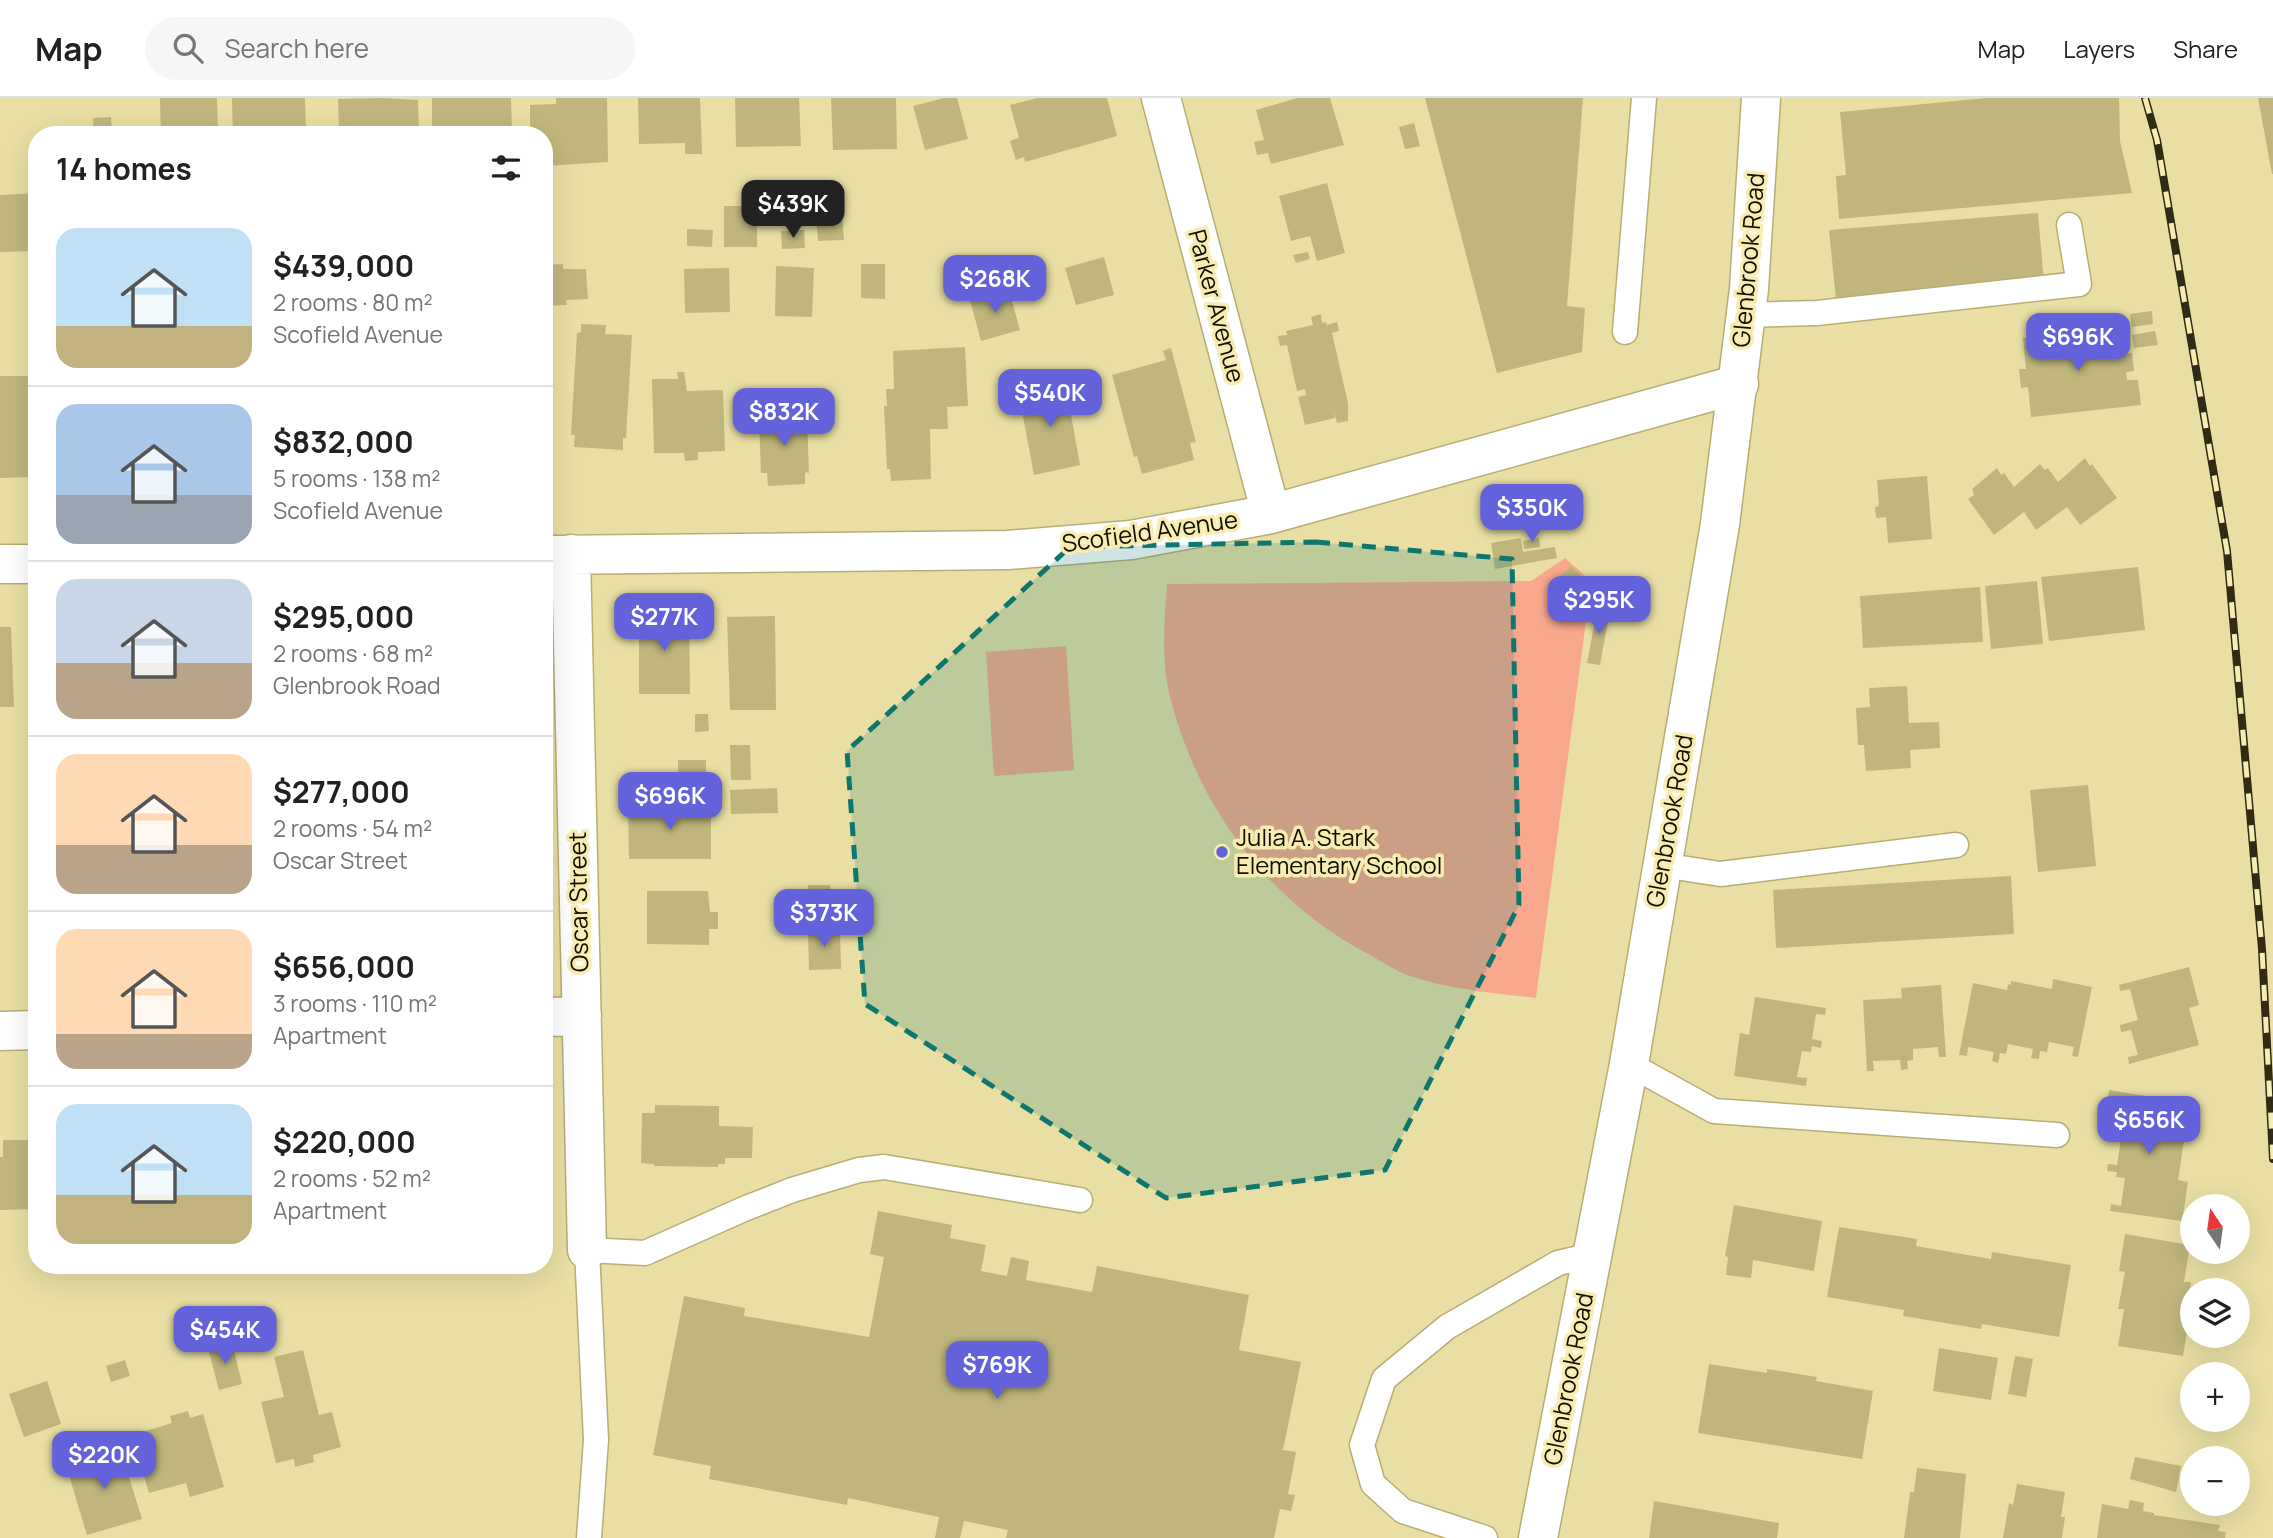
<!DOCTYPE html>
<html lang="en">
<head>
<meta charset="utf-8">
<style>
  body { margin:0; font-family:Manrope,sans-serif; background:#f6f6f6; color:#202124; height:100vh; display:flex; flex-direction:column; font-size:26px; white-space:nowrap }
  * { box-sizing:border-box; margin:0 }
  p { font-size:23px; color:#757577 }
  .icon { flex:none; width:38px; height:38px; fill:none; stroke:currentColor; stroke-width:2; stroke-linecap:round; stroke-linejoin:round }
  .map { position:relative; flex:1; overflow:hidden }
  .side { position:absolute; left:28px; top:28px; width:525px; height:1148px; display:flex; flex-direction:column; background:#fff; border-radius:28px; box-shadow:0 7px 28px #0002 }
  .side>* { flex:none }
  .needle { width:46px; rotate:347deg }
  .fabs { position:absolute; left:2180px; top:1096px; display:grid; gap:14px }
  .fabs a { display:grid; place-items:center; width:70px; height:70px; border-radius:50%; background:#fff; box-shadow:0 7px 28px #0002; font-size:35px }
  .price { position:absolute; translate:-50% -60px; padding:0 16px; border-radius:14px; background:#6362db; color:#fff; font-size:23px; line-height:46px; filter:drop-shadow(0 2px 4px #0008) }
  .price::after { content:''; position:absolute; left:50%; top:42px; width:21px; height:16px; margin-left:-10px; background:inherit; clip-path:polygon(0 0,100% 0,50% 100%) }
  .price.active { background:#222; color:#fff }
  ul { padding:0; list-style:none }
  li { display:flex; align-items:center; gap:21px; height:175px; padding:0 28px }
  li+li { border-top:2px solid #e0e0e0 }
  li span { display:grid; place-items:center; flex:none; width:196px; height:140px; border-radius:21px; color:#555 }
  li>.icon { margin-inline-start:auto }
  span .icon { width:84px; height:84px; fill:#fffc; stroke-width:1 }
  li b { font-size:30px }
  h2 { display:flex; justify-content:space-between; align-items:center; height:84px; padding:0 28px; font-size:30px }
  header { display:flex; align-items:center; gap:42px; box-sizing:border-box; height:98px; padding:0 35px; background:#fff; border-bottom:2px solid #e0e0e0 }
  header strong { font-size:33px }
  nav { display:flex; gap:38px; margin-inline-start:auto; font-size:24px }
  .search { width:490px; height:63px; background:#f6f6f6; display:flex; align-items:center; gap:18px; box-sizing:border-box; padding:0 24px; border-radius:38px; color:#757577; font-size:26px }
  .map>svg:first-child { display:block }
  .green { fill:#faa88d }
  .building { fill:#c0b67d }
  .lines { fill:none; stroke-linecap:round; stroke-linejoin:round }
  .service-casing { stroke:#b8ad75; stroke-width:27 }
  .minor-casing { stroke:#b8ad75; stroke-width:41 }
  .tertiary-casing { stroke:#b8ad75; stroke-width:41 }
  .service { stroke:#fff; stroke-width:24 }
  .minor { stroke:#fff; stroke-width:38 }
  .tertiary { stroke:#fff; stroke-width:38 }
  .rail-casing { stroke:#302b17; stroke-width:8 }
  .rail { stroke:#f7ecb1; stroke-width:5; stroke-dasharray:16; stroke-linecap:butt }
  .marked { fill:#0f766e; fill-opacity:0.2; stroke:#0f766e; stroke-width:5; stroke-dasharray:14 9; stroke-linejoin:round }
  .poi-dot { fill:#6362db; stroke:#f7ecb1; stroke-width:2.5 }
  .labels { text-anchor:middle; stroke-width:7; stroke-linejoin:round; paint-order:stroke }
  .street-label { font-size:24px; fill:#120e00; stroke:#f7ecb1 }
  .poi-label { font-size:24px; fill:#120e00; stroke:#f7ecb1; text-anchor:start }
</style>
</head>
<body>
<header>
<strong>Map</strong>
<div class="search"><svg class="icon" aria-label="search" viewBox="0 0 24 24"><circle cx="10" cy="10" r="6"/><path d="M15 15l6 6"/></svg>Search here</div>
<nav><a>Map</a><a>Layers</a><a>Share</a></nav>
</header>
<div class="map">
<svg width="2273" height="1440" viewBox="0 0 2273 1440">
  <rect width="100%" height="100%" fill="#e9dfa4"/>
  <path class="green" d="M1565,460L1601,492L1586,523L1536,900C1494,895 1451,892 1410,878C1396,873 1381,863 1368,856C1268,803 1200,711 1171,603C1161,565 1164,525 1167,486L1531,483Z
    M1066,548L1074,672L994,678L986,554Z"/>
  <path class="building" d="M160,0H217L218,37H161Z
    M232,0H305L306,37H233Z
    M383,0L418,2L419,37H339L338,1Z
    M432,0H511L512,37H432Z
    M556,0H607L608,64L544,68V37H530V7L556,6Z
    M638,0H700L702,56H685V45L639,46Z
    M735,0H799L801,48L736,49Z
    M831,0H896L897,51L833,52Z
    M944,0H957L968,41L925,52L913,8Z
    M1037,0H1107L1117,38L1025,64L1024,59L1016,62L1010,43L1019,40L1010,7Z
    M1297,0H1330L1344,47L1271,66L1268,55L1257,57L1254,44L1264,42L1256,12Z
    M1425,0H1583L1567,208L1585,210L1582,254L1497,275Z
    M1987,0H2119L2120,43L2132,95L1839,121L1836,78L1846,77L1840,14Z
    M2258,0H2273V76H2272Z
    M111,19L112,37H94L93,20Z
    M1414,25L1420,48L1405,51L1399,29Z
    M1327,85L1345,155L1317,163L1310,138L1291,143L1279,98Z
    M37,95V153L0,154V97Z
    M841,102L844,142L818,143L815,104Z
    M724,108H757V149H724Z
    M2038,115L2044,185L1836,202L1829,132Z
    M687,131L713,132L712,149L687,148Z
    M804,132L805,150L782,151L781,133Z
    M1308,154L1310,161L1296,165L1293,157Z
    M1104,159L1114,197L1076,207L1065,170Z
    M563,166V171H586L588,201L566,202L567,207L544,208V167Z
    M861,166H885V201L861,200Z
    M776,168L814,170L812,219L775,218Z
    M729,170L730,214L685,215L684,171Z
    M1009,192L1020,232L981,243L970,202Z
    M2152,213L2153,226L2132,229L2130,216Z
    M1321,216L1322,225L1326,224L1327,227L1337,224L1339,233L1332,235L1348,305V323L1337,325L1333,310L1335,320L1305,327L1298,299L1306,297L1305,291L1297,293L1287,247L1280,248L1278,238L1287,237L1286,233L1313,227L1311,219Z
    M581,226L606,227L605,236L632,237L626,340H623V352L574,349L575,337H571L577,235L581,234Z
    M2120,231L2123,256L2132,255L2134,273L2126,274L2127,282H2138L2141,307L2031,319L2028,289L2021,290L2019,271H2026L2023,240Z
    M2155,233L2158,247L2134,250L2132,237Z
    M965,249L968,308L947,309L948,331H930L931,381L891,383L890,371H887L884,308H887L886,291H894L893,253Z
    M1171,250L1196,344L1190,345L1194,362L1142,376L1137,358L1134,359L1112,277L1166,262L1163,253Z
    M677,274H684L687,293L723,292L725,353L698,354V362L685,363L684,355H654L652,281H678Z
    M0,278H29L31,379L0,380Z
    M1071,286L1076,310L1070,311L1080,367L1034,377L1019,297Z
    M790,310L791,322L807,321L809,375L805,374V386L768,388L767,375H761L759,323H762V311Z
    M2085,360L2090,368L2092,366L2117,400L2080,427L2067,409L2036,432L2024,414L1994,437L1968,401L1974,397L1972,391L1997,370L2001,377L2004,375L2014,389L2040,366L2045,372L2048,370L2058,384Z
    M1927,378L1932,441L1888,445L1886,419L1876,420L1875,409L1879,408L1877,382Z
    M1521,440L1523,454L1555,449L1557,460L1495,471L1491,445Z
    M1539,440L1540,449L1524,451L1523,443Z
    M1571,468L1594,491L1582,502L1559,480Z
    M2138,469L2145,532L2049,543L2041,479Z
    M2037,483L2043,546L1991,551L1985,488Z
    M1980,489L1983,544L1863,550L1860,498Z
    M1598,508L1610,511L1600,567L1587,565Z
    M639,514H689L690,596H639Z
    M775,518L776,612H730L727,519Z
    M0,529H11L14,609H0Z
    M1907,588L1909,625L1939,624L1940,650L1910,652L1911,670L1866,673L1864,647H1858L1856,610L1870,609L1869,590Z
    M695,616H708L709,633L695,634Z
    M730,647H750L751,682H731Z
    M678,662H706V684L678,683Z
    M2088,687L2096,768L2038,774L2030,692Z
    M777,690L778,715L731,716L730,692Z
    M711,707V761H629L628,709Z
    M2011,778L2014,836L1776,850L1773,792Z
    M808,787H830L831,803H808Z
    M647,793H708L710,814H718V831H709V847L647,846Z
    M840,830L841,871L809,872L808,831Z
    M2189,869L2199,907L2189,910L2199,947L2129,966L2128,959L2138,957L2131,932L2121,934L2120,927L2138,922L2130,891L2120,893L2119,887Z
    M2053,881L2092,889L2078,959L2072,958L2074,949L2049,944L2047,954L2040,953L2039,961L2031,960L2033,951L2008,946L2006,956L2000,955L1998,965L1992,963L1994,954L1968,949L1967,958L1959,957L1973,885L2007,892L2008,886L2011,887V883L2052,891Z
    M1941,887L1946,959H1939L1938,949L1913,951V962L1907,963L1908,971L1901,972L1900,962L1873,963L1874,973H1867L1863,902L1902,900L1901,890Z
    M1755,899L1826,910L1825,917L1816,916L1812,941L1822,943L1821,950L1812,948L1811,954L1802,953L1797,979L1807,980L1806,988L1734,978L1740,935L1749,937Z
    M2109,992L2183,1004L2176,1042L2184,1043L2178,1082L2188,1084L2182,1123L2110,1113L2111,1106L2121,1108L2125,1080L2116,1079L2117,1074L2107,1073L2108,1066L2117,1067L2121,1041L2112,1040V1034L2103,1033L2104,1027L2114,1028L2118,1001L2108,1000Z
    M655,1007L719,1008V1028L753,1029L752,1060H725V1066H718V1069L654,1068V1066L641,1065L642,1015H655Z
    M3,1042H37V1111L0,1112V1059H3Z
    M1734,1107L1822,1123L1814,1173L1753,1162L1751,1180L1726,1177L1728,1159L1725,1158Z
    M878,1113L952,1127L950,1140L986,1147L981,1173L1007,1178L1011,1159L1029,1163L1026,1182L1092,1194L1097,1168L1249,1197L1239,1252L1301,1264L1283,1352L1296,1354L1288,1396L1295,1397L1291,1413L1280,1411L1274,1440H1006L1008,1432L964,1423L960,1440H935L939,1419L848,1400L847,1407L709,1381L711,1368L653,1357L684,1198L745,1210L744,1218L869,1239L884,1159L870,1156Z
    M1839,1129L1917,1141L1916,1148L1991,1161L1992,1154L2071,1167L2059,1239L1982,1226L1981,1231L1903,1218L1904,1212L1827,1199Z
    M2125,1136L2190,1147L2184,1184H2191L2185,1220L2189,1221L2183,1258L2118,1248L2124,1211H2118L2125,1174L2119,1173Z
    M205,1209L209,1231L186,1235L182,1213Z
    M232,1244L242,1286L219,1292L208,1250Z
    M1939,1250L1998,1260L1991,1302L1933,1293Z
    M303,1252L319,1317L332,1314L341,1349L313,1357L314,1364L295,1369L294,1361L276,1365L261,1304L284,1299L274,1259Z
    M2015,1258L2033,1261L2026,1299L2008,1296Z
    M125,1262L130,1278L111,1284L106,1268Z
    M1709,1266L1767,1275V1271L1817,1279L1816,1283L1873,1293L1862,1361L1698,1335Z
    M47,1283L61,1326L24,1339L9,1296Z
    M188,1313L190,1320L203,1316L224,1389L190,1399L186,1385L149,1395L132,1337L172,1325L170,1318Z
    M118,1344L142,1421L87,1437L67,1371L89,1364L87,1356Z
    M2135,1359L2181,1368L2176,1394L2130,1381Z
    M1917,1370L1966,1376L1960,1440H1904L1910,1394H1914Z
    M2017,1386L2065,1394L2061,1419H2065L2062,1440H2003L2009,1405L2013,1407Z
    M2130,1402L2144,1405L2143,1413L2154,1415V1417L2220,1427L2218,1433L2226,1434L2225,1440H2097L2102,1406L2128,1411Z
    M1654,1403L1779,1425L1777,1440H1649Z"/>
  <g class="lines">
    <g class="service-casing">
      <path id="service" d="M1746,217L1817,215L2079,186L2069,127
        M1625,234L1644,0
        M1662,767L1720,776L1956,747
        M1629,966L1714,1013L2057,1037
        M589,1440L596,1342L587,1152L645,1155L744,1111L792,1092L859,1072L884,1069L1080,1102
        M1485,1440L1403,1413L1373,1386L1362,1347L1384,1281L1447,1229L1558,1165L1593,1157"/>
    </g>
    <g class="minor-casing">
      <path id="minor" d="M1161,0L1271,416
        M571,456L587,1152
        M544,457L1008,452L1131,442L1271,416L1739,286
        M0,466H37
        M544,919L582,918
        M0,933L37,932"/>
    </g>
    <g class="tertiary-casing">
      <path id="tertiary" d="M1538,1440L1629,966L1720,426L1749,191L1761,0"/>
    </g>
    <use href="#service" class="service"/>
    <use href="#minor" class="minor"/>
    <use href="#tertiary" class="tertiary"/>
    <g class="rail-casing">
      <path id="rail" d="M2145,0L2157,42L2227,453L2262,851L2273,1061"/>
    </g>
    <use href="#rail" class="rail"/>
  </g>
  <path class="marked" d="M1316,444L1512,461L1519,807L1385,1072L1166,1100L865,906L847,653L1070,449Z"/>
  <circle class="poi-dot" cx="1222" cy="754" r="7"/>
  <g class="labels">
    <g class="street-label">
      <text transform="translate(1749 162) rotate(-85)" y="8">Glenbrook Road</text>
      <text transform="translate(1216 208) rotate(75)" y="8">Parker Avenue</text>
      <text transform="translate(1150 434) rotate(-8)" y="8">Scofield Avenue</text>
      <text transform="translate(1670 723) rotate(-80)" y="8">Glenbrook Road</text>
      <text transform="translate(579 804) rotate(-91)" y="8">Oscar Street</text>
      <text transform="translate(1569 1281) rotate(-79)" y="8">Glenbrook Road</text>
    </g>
    <g class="poi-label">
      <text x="1236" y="748">Julia A. Stark<tspan x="1236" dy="28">Elementary School</tspan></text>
    </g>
  </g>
</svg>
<div class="fabs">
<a><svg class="needle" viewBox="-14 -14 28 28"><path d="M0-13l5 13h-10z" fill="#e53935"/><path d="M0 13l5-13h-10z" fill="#757577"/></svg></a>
<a><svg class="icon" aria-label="layers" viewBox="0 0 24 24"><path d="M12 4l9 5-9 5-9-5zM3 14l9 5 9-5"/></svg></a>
<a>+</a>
<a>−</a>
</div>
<b class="price active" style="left:793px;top:142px">$439K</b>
<b class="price" style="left:995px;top:217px">$268K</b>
<b class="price" style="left:2078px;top:275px">$696K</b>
<b class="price" style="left:1050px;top:331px">$540K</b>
<b class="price" style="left:784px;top:350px">$832K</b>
<b class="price" style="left:1532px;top:446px">$350K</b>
<b class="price" style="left:1599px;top:538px">$295K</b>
<b class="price" style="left:664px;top:555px">$277K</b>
<b class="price" style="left:670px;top:734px">$696K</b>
<b class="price" style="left:824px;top:851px">$373K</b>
<b class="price" style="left:2149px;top:1058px">$656K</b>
<b class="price" style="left:225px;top:1268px">$454K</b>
<b class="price" style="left:997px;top:1303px">$769K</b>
<b class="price" style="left:104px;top:1393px">$220K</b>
<section class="side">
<h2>14 homes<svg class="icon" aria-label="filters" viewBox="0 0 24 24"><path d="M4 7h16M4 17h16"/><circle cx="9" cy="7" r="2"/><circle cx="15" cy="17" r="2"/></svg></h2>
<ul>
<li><span style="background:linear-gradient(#bfe0f5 70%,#c2b280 0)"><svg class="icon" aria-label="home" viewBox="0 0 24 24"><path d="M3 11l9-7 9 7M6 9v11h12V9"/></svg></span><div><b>$439,000</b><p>2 rooms · 80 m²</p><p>Scofield Avenue</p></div></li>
<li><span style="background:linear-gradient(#a9c7e8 65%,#9aa5b1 0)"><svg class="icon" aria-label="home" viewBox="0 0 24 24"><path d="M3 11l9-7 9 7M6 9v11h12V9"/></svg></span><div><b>$832,000</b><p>5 rooms · 138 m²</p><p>Scofield Avenue</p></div></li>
<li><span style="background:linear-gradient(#c9d6e8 60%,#b9a48a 0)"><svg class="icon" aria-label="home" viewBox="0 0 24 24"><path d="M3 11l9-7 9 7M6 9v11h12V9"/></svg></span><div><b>$295,000</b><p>2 rooms · 68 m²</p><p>Glenbrook Road</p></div></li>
<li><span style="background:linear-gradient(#ffd9b3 65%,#b9a48a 0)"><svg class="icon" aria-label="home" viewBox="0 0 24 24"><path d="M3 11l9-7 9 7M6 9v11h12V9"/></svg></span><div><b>$277,000</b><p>2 rooms · 54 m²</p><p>Oscar Street</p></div></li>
<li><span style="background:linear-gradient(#ffd9b3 75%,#b9a48a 0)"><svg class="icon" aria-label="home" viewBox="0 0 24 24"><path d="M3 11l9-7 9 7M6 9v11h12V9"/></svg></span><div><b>$656,000</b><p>3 rooms · 110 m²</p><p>Apartment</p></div></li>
<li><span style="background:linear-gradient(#bfe0f5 65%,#c2b280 0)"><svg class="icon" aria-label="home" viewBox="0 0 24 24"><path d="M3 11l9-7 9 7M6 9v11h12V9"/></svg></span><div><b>$220,000</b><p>2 rooms · 52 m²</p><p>Apartment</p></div></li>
</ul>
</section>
</div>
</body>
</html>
